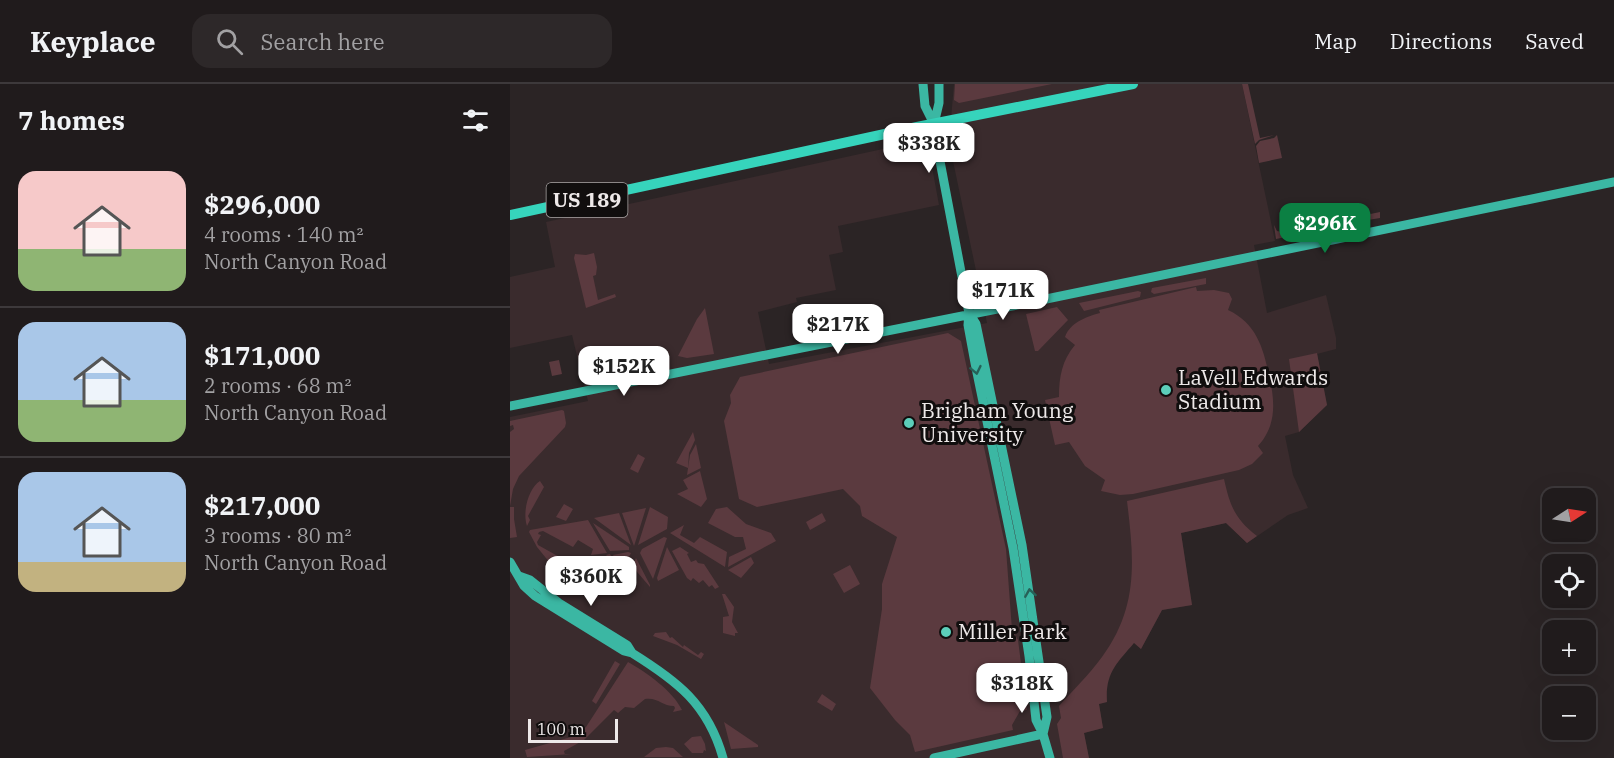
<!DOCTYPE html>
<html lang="en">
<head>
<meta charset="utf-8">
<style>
  body { margin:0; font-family:"IBM Plex Serif",serif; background:#2d2829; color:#f1f3f6; height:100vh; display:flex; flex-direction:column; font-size:22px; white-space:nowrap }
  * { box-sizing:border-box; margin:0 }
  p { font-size:20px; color:#a2a1a3 }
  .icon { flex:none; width:33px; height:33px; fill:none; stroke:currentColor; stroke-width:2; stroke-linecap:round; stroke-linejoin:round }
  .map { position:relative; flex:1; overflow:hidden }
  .drawer { display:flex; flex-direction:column; background:#201b1c; width:510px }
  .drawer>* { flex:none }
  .needle { width:39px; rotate:78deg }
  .fabs { position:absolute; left:1032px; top:404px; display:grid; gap:12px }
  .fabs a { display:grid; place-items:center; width:54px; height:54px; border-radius:12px; background:#201b1c; box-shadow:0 6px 24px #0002,0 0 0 2px #3d393b; font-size:30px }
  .scale { position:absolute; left:18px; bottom:15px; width:90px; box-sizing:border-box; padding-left:6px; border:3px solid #eee9e9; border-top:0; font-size:16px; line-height:21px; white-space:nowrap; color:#eee9e9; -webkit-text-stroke:4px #110e0e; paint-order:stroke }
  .price { position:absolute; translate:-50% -51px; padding:0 14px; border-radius:12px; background:#fff; color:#222; font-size:20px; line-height:39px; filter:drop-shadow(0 2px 3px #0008) }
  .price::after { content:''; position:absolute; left:50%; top:36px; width:18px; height:14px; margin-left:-9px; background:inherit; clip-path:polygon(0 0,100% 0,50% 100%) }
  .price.selected { background:#0b8043; color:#fff }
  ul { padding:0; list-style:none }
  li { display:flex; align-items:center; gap:18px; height:150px; padding:0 18px }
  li+li { border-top:2px solid #3d393b }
  li span { display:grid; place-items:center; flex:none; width:168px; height:120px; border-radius:18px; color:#555 }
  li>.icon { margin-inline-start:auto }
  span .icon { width:72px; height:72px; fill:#fffc; stroke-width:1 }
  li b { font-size:26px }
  h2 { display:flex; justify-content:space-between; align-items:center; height:72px; padding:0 18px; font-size:26px }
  header { display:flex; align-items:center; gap:36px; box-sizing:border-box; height:84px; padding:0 30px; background:#201b1c; border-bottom:2px solid #3d393b }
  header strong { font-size:28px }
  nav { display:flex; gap:33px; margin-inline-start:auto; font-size:21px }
  .search { width:420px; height:54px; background:#2d2829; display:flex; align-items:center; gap:15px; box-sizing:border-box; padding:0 21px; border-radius:18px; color:#a2a1a3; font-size:22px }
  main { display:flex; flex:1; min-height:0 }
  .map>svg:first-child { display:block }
  .built { fill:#3a2b2d }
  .green { fill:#5b3a3f }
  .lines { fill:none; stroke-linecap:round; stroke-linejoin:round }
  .major { stroke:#3bb7a3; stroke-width:9 }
  .highway { stroke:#36d4bc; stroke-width:10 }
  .oneway { stroke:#266258 }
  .poi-dot { fill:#5cceba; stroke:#110e0e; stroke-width:2 }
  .labels { text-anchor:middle; stroke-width:6; stroke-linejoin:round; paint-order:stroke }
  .shield { fill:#110e0e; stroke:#aca7a7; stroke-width:1.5 }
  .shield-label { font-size:20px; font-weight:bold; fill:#eee9e9 }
  .poi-label { font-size:21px; fill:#eee9e9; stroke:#110e0e; text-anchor:start }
</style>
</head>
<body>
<header>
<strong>Keyplace</strong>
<div class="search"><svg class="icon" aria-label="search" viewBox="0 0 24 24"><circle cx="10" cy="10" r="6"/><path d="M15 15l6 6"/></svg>Search here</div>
<nav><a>Map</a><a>Directions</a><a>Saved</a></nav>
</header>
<main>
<section class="drawer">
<h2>7 homes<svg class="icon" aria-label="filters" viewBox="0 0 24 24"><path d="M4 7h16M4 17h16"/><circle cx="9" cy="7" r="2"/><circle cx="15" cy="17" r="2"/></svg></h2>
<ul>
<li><span style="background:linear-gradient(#f6c9c9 65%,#8fb573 0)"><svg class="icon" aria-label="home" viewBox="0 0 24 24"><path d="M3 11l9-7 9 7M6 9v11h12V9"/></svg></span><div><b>$296,000</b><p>4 rooms · 140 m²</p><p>North Canyon Road</p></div></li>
<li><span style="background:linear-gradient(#a9c7e8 65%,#8fb573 0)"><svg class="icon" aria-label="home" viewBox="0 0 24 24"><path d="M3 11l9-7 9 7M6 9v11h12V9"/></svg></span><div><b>$171,000</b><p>2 rooms · 68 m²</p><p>North Canyon Road</p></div></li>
<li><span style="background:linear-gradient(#a9c7e8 75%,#c2b280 0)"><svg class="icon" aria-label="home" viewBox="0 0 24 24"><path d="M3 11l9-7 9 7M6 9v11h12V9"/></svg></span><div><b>$217,000</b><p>3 rooms · 80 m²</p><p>North Canyon Road</p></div></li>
</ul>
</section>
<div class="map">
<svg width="1104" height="674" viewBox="0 0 1104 674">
  <rect width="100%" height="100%" fill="#2b2425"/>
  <path class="built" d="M444,0H732L765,157L744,161L757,229L816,211L826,254V265L807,270L817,321L789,348L775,352L783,391L798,424L778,431L737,459L716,439L671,449L682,521L652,526L631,565L624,558L601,585L596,603L597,618L589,620L593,644L574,649L579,674H0V333L78,317L62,251L0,264V193L45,183L36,138L405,58L414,61L420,72L429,121L328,142L333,168L319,171L326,206L286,214L287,218L248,228L259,280L477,239L439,58Z"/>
  <path class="green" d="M445,0H542L449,19L444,16Z
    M732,0H738L750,54L764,51L749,56L745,60Z
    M767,51L772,74L749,79L746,62L750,57L764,54Z
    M870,128V134L846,138V133Z
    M806,133H809L811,145L793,149L791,145V150L766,155L764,141L767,147L772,148L807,141Z
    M84,169L87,183L86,191L83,192L88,216L105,210L106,213L76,224L64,174L65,170L76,171Z
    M696,194V200L644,210L641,208L642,204Z
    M686,203L687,207L704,206L719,209L722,215L718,226C746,239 753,263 759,291C765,317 767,341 748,362L753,369L742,380L729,386L623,410L610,411L591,407L595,396L575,382L559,358L545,361L536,321L535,316L549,313C549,293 552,276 565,261L555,253C560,239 575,233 590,229L589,226Z
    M628,207L631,208L630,213L574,227L569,219Z
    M547,223L558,236L528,267H525L516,230Z
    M195,224L204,270L177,274L168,272L187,235Z
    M438,249L451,257L496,465L502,546L508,556L517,626L510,627L502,641L503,646L405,668L400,651L385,636L360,604L372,525V500L387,453L352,432L350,422L333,405L247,423L229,415L214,337L221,319L220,311L230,293Z
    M807,269L817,321L789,348L779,275Z
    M49,276L52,290L42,292L39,278Z
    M52,326L54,327L56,339L55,343L9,392L3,405L0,422V348L4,345L3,341L0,342V337Z
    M183,348L185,356L179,369L178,384L166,379Z
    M186,360L191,384L177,391L180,371Z
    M128,370L135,374L128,389L120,385Z
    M190,387L197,415L191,423L167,410L178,405L173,396Z
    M714,395C720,422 725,435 747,452L737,459L716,439L671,449L682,521L652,526L631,565L624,559C607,579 595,589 597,618L589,620L593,644L574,649L579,674H553L547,640L551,634L549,622C563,606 579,591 592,573C629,523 624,475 617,417Z
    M30,397L34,403L18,432L20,436L17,442C12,427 19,404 30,397Z
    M54,420L63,425L56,437L46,433Z
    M0,423H4V435L7,453L0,454Z
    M140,423L158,433L157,445L128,461Z
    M217,423L236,440L261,449L266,457L218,483L219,473L236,465L233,453H225L198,439L206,425Z
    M136,424L125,459L124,462L112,429Z
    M109,429L121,461L84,434Z
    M312,429L316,437L300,446L296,438Z
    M78,436L97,469L81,471L83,465L68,456L63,463L33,447L29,448L28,450L31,451L27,458L28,461L53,475L51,480L43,475L40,479L27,463L19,448L20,446Z
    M83,439L119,463V466L100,467Z
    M174,441L170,451L184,459L190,453L217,468L215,483L160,449Z
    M154,453L157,454L143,495L130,469L132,465Z
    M157,463L169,486L148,497L147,494Z
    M170,463L179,469L177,470L181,478L186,476L188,479L194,480L209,503L205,505L202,501L199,503L193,496L189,499L183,494L181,497L177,494L162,467Z
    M118,468L121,469L112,487L103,471Z
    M100,470L111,490L106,503L102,500L104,495L101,490L104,484L99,481L101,476L96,471Z
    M241,473L244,479L231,494L218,486Z
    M126,474L140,501V503L122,482Z
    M340,481L350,500L334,509L323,490Z
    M212,510H215L224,523L222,538L228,549H225V552L213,549V533L219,532Z
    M156,548L160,554L162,553L173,563L174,561L188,571L191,568L194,570L191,575L167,561L143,552L145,549Z
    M105,577L110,580L86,620L82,617Z
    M118,578C136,588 163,607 172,626L163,628L165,624L164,622C152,622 148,613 135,615L124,624L115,623L108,629L104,626L74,656L54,667L55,671L62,670L17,673L15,666L61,653L76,643Z
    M312,610L326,620L322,627L307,618Z
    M214,638L248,661V663L221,665Z
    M191,652L195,660L196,667L194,666L193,669H182L174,660L182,653Z
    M156,663L163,664L173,673H134L146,664Z"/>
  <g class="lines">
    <path class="major" d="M413,0L415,22L424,40
      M429,0V19L424,40L426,56L455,209L459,229L458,241L465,279L503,464L519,572L526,636L533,650L540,674
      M459,229L466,240L512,461L537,633L533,650
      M0,322L512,220L1104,98
      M0,478L14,502L25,512L114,567L122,569C167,597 198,620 213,674
      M9,492L20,496L49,519L117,561L122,569
      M424,674L533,650"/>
    <path class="highway" d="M0,131L407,43L623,0"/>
  </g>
  <defs><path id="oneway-chevron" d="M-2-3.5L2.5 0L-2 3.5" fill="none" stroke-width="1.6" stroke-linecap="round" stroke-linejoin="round" transform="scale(1.5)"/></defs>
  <g class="oneway">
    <use href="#oneway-chevron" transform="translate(466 286) rotate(78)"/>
    <use href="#oneway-chevron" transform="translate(520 509) rotate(-99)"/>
  </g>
  <g class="poi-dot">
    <circle cx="656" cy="306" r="6"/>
    <circle cx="399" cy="339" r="6"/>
    <circle cx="436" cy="548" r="6"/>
  </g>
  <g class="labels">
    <rect class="shield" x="36.5" y="99" width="81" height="34" rx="4.5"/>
    <g class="shield-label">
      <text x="77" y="123">US 189</text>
    </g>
    <g class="poi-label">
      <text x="668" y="301">LaVell Edwards<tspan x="668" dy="24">Stadium</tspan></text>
      <text x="411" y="334">Brigham Young<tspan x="411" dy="24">University</tspan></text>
      <text x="448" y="555">Miller Park</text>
    </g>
  </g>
</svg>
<div class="fabs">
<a><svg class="needle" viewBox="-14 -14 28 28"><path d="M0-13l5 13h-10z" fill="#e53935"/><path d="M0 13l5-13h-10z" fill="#a2a1a3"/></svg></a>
<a><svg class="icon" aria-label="locate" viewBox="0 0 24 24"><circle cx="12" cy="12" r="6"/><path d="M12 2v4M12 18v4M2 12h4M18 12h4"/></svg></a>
<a>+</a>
<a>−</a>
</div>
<div class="scale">100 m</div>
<b class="price" style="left:419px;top:90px">$338K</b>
<b class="price selected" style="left:815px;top:170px">$296K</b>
<b class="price" style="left:493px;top:237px">$171K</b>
<b class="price" style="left:328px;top:271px">$217K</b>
<b class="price" style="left:114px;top:313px">$152K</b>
<b class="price" style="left:81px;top:523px">$360K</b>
<b class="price" style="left:512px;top:630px">$318K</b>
</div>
</main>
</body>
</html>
